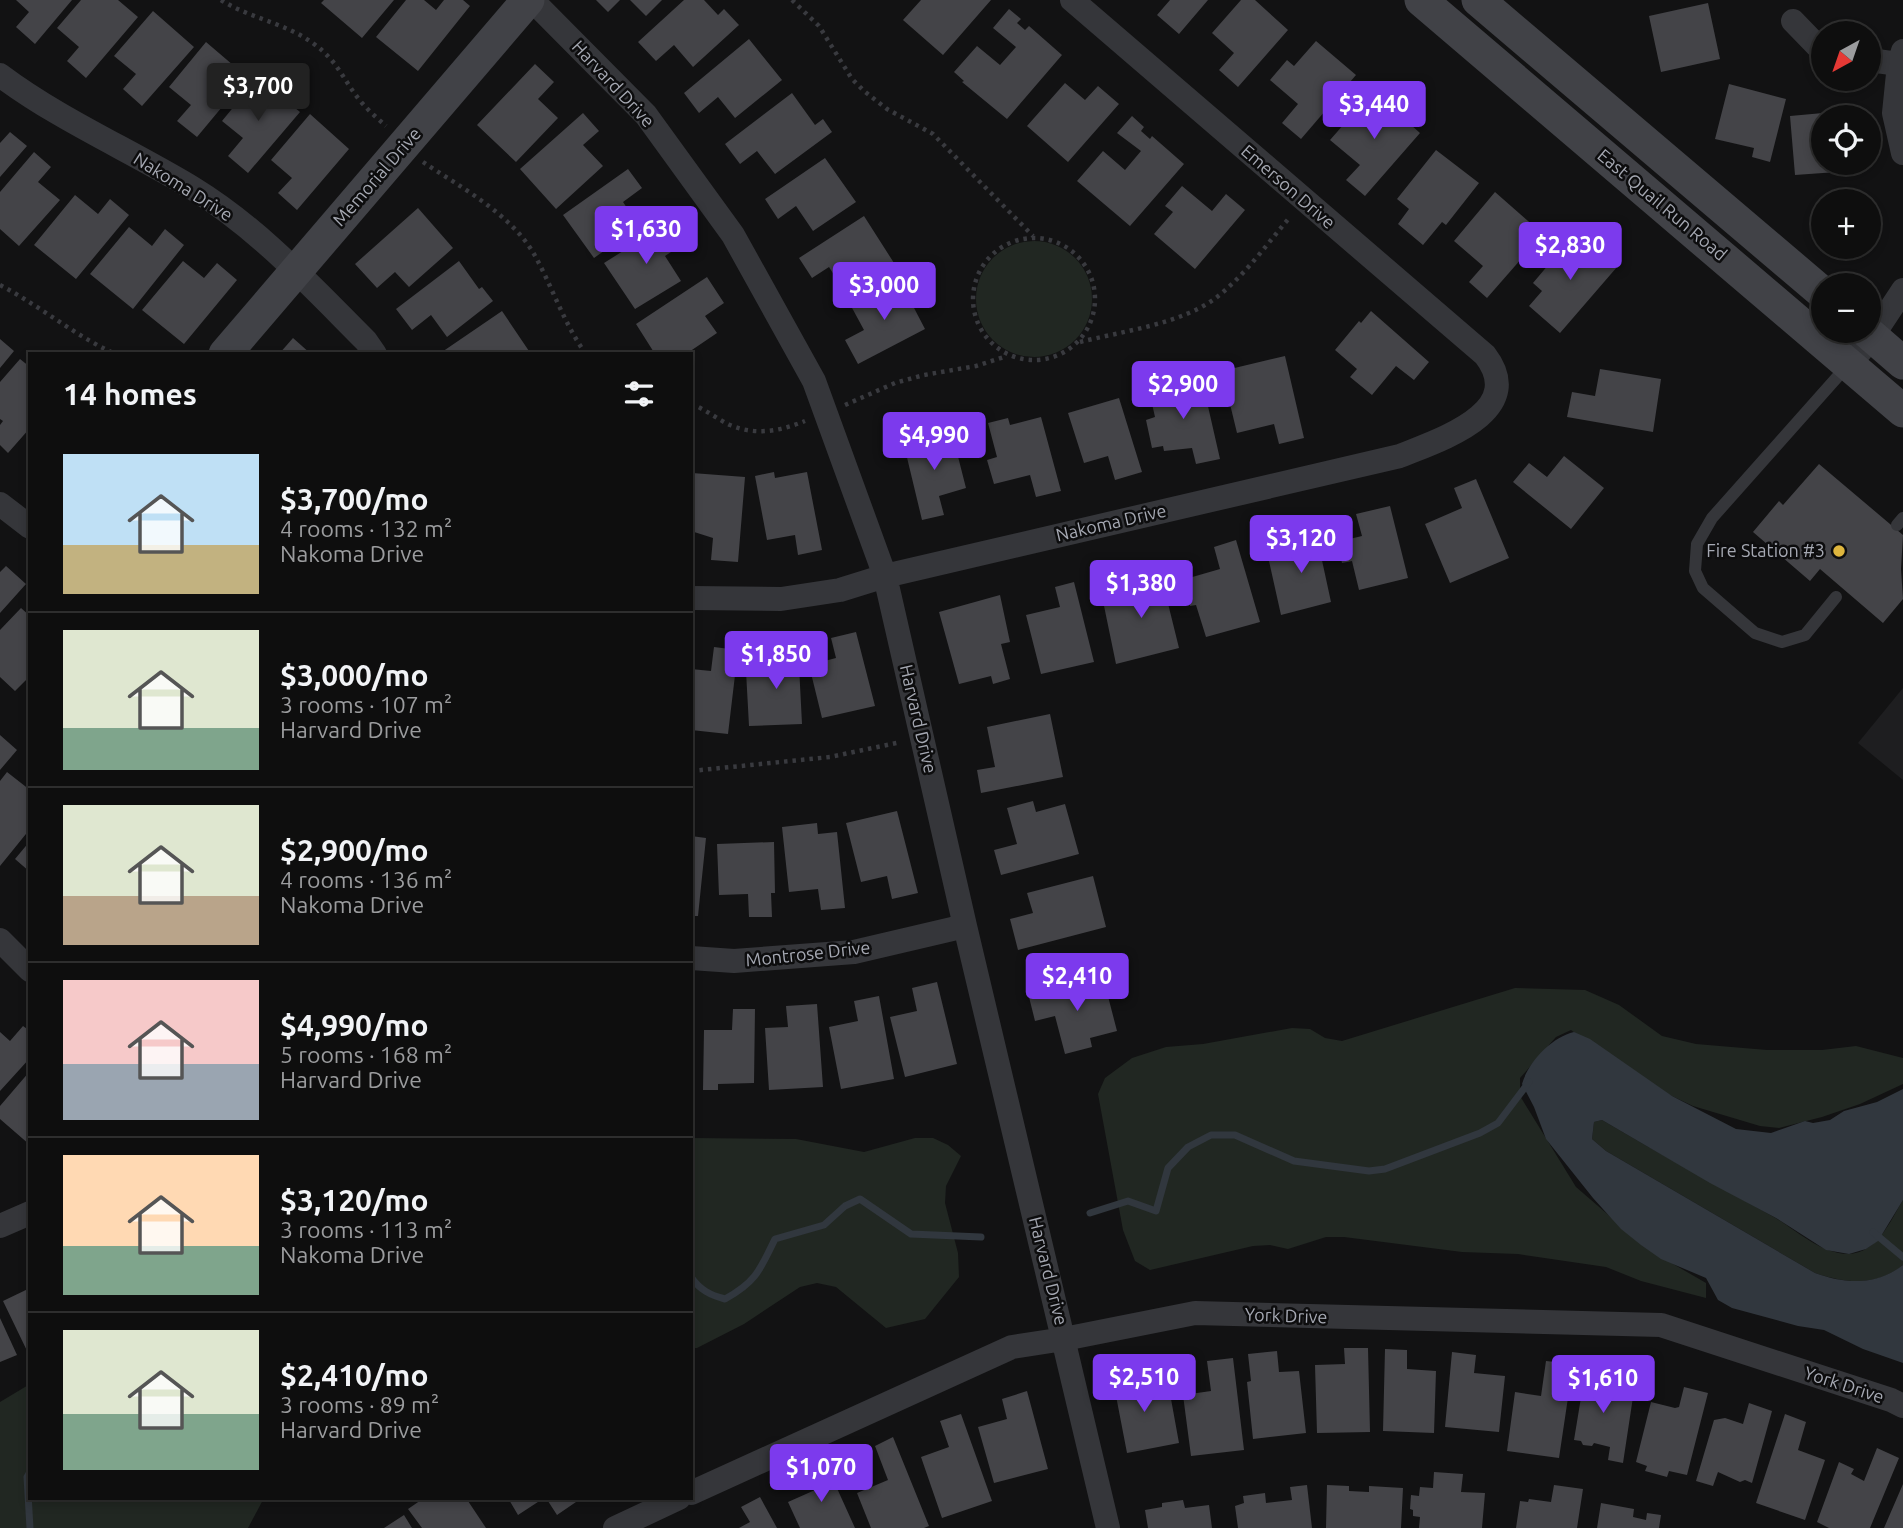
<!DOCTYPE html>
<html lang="en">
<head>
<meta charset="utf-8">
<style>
  body { margin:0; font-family:Ubuntu,sans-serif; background:#1c1c1c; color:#f1f3f6; height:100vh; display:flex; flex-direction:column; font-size:26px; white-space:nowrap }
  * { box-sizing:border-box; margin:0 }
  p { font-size:23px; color:#9b9c9e }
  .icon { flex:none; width:38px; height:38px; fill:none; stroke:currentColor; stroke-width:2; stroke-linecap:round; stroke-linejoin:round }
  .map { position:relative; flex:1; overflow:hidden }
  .drawer { position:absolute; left:28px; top:352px; width:665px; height:1148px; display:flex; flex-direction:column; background:#0e0e0e; border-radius:0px; box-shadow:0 4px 10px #0003,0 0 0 2px #2e2e2e }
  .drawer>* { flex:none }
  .needle { width:46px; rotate:220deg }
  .buttons { position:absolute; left:1811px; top:21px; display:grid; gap:14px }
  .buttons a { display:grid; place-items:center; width:70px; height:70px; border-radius:50%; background:#0e0e0e; box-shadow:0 4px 10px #0003,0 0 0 2px #2e2e2e; font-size:35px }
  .price { position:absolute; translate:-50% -60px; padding:0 16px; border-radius:7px; background:#7c3aed; color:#fff; font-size:23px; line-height:46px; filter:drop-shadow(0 2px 4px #0008) }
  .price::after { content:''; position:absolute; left:50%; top:42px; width:21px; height:16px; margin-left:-10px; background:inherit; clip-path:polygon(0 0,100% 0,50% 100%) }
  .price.current { background:#222; color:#fff }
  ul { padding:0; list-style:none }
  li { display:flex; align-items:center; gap:21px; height:175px; padding:0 35px }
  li+li { border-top:2px solid #2e2e2e }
  li span { display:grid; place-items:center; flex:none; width:196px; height:140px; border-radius:0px; color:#555 }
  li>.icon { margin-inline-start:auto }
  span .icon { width:84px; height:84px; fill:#fffc; stroke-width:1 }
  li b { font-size:30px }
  h2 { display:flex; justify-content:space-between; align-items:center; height:84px; padding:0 35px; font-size:30px }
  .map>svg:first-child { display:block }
  .built { fill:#1e1e20 }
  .green { fill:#212722 }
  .water { fill:#31373e }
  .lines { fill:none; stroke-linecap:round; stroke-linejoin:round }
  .stream { stroke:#31373e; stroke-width:7 }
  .building { fill:#444448 }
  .path { stroke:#393a3f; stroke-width:4.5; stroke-dasharray:3.5 5; stroke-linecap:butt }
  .lane { stroke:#35363a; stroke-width:12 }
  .street { stroke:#35363a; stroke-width:24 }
  .secondary { stroke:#414247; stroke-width:33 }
  .poi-dot { fill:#dfb63e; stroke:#0d0d0e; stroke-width:2.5 }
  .labels { text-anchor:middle; stroke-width:5; stroke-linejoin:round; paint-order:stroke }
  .street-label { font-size:18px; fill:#a5a8b2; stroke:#0d0d0e }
  .poi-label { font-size:18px; fill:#a5a8b2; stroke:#0d0d0e; text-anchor:end }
</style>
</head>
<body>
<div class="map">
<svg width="1903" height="1528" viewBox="0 0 1903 1528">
  <rect width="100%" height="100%" fill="#121213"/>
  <path class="built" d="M1903,688V780L1858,743Z"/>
  <path class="green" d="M976 299a58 58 0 1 1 116 0a58 58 0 1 1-116 0Z
    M1515,988L1585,990L1619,1005L1662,1036L1696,1044L1767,1050H1822L1856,1046L1903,1058V1084L1860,1104L1822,1117L1779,1128L1760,1126L1693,1106L1638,1080L1571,1030L1556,1037L1520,1078V1096L1576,1187L1649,1250L1706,1283V1298L1641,1281L1606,1267L1518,1254L1462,1252L1344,1237H1326L1288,1249L1270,1245L1253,1246L1150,1270L1135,1261L1123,1230L1098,1094L1105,1078L1132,1058L1166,1047L1203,1044L1292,1028L1310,1029L1325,1038L1342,1041Z
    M1602,1120C1658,1153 1715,1184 1772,1216C1795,1229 1820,1254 1848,1254C1878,1253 1890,1221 1903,1200V1265C1877,1287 1844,1283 1815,1273L1606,1151L1592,1139L1594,1122Z
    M691,1138L796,1139L864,1152L915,1138H933L948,1145L961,1156L946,1186L945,1203L958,1253L959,1277L925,1319L886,1328L836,1287L817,1283L800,1287L744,1324L697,1348H691Z
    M30,1384V1498H264L248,1528H0V1402Z"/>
  <path class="water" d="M1574,1032L1590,1039L1672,1096L1736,1129L1771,1133L1805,1121L1813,1123L1830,1120L1844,1111L1877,1102L1903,1089V1200L1878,1241L1866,1249L1849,1254L1826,1250L1776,1218L1710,1183L1602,1120L1594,1122L1592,1139L1606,1151L1815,1273C1845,1284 1876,1286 1903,1265V1363L1863,1349L1824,1330L1798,1326L1732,1308L1718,1300L1706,1278L1661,1259L1641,1245L1621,1229L1593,1198L1546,1139L1534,1107L1522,1084C1528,1062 1552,1037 1574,1032Z"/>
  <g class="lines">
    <path class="stream" d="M1090,1213L1128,1201L1156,1211L1168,1168L1188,1147L1211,1135H1235L1294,1161L1369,1171L1385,1169L1480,1133L1498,1123L1529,1082
      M1873,1232L1903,1257
      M691,1277C700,1290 710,1295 725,1299C756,1282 760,1270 775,1239L824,1225L845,1206L860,1199L911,1234L981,1237
      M30,1528L27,1477L30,1472"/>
  </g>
  <path class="building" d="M16,0H72L35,44L16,27L29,12Z
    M81,0H118L138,17L86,78L67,61L79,47L57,28Z
    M324,0H394L362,38L321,3Z
    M406,0H424L436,10L444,0H463L470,6L418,71L376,37Z
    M596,0H620L608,12Z
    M630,0H662L646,16Z
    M684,0H704L718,15L724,9L739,25L693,67L674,45L656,61L638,42Z
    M921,0H991L943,55L903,20Z
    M1170,0H1208L1179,34L1157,15Z
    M1241,0H1255L1288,30L1238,87L1219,70L1234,53L1212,33Z
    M1708,3L1720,59L1661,72L1649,16Z
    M1009,9L1021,19L1017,23L1025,30L1029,26L1062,55L1007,119L962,82L964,81L954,72L977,46L1000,65L1016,47L993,28Z
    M153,11L194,47L142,106L123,89L136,74L114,56Z
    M749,39L782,80L735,118L718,97L699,113L684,93Z
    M1316,41L1356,75L1301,139L1282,123L1298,104L1270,80L1287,60L1294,66Z
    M206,42L247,77L197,137L177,121L191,105L169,87Z
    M535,64L554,82L538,99L558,118L516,162L477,125Z
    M258,77L300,112L248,173L228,156L243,138L222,121Z
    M1065,83L1085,100L1098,86L1119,104L1068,162L1027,126Z
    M1729,84L1786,99L1770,162L1752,157L1754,148L1715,139Z
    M1373,91L1420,133L1365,196L1346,180L1360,165L1330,140Z
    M792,93L815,125L823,119L832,132L775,174L757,151L740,164L725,144Z
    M1845,111L1846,117H1824V163H1850L1851,171L1795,175L1790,116Z
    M583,113L599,131L583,145L603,166L556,209L520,169Z
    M310,114L349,149L297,210L278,193L292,178L271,160Z
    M1132,116L1144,127L1141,131L1150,139L1152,136L1184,164L1130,226L1077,181L1103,151L1125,170L1141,151L1117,133Z
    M10,132L27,146L0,177V143Z
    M1436,150L1479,183L1446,225L1442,222L1423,245L1398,224L1409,209L1397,199Z
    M34,152L51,167L38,182L60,200L19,246L0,229V192Z
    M825,158L856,202L813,231L796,206L778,219L765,199Z
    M628,169L642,188L623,202L639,226L594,258L563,215Z
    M1182,186L1212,211L1226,194L1245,210L1195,269L1154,234L1173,212L1165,206Z
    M1495,192L1543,234L1487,298L1469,282L1483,266L1454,241Z
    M75,195L98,214L110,199L129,215L76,279L34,245Z
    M418,208L453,248L409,287L395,272L377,288L355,264Z
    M864,216L894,263L846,294L829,267L812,278L799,258Z
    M669,222L683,244L665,256L681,281L635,309L604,263Z
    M129,227L152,246L165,229L184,245L133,309L90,274Z
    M1576,232L1617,267L1560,333L1529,306L1542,291L1533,283Z
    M183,261L204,278L217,263L237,280L184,344L142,310Z
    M459,261L479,289L482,287L493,301L447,337L431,315L412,330L396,309Z
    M707,277L724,303L705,316L717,333L686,354H655L636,324Z
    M900,281L925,329L858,364L845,340L864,330L851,306Z
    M502,311L531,354H439Z
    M1371,311L1429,362L1414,380L1396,366L1372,395L1350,377L1357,369L1335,350L1359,321L1361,323Z
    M293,338L311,354H279Z
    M0,339L14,351L0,368Z
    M1285,356L1304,438L1279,444L1274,424L1237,433L1222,371Z
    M20,359L30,367V428L8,453L0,445V425L3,421L0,419V382Z
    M1600,369L1661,379L1653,432L1567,417L1572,392L1595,396Z
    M1202,380L1220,459L1196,464L1192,448L1164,451L1163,446L1152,448L1146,420L1155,417L1148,386L1165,382L1167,388Z
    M1119,398L1142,472L1115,480L1108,456L1084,463L1068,413Z
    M1041,417L1061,491L1036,497L1030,475L994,484L987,460L997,457L988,423L1008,418L1010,425Z
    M952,433L966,488L939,496L944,515L922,520L904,445Z
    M1564,456L1604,488L1571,529L1513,482L1529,463L1547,477Z
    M1819,464L1903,535L1901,569L1903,599L1883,623L1820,569L1810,581L1753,532L1779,501L1783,505Z
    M774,472L775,478L807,472L822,550L798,555L795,535L767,540L755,476Z
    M692,473L745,477L738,562L711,560L713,538L691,531Z
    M1476,479L1509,558L1450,583L1425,524L1462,508L1454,488Z
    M1390,506L1408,578L1359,590L1352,561L1342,563L1337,542L1362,536L1356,514Z
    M1315,528L1331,602L1281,615L1269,561L1295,555L1291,534Z
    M1236,540L1260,622L1206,637L1196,605L1190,606L1182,580L1220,569L1214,547Z
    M6,566L26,584L0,613V572Z
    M1159,567L1179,648L1116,664L1103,601L1141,591L1137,572Z
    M1074,582L1094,662L1041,674L1026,615L1060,607L1055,587Z
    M1000,595L1010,642L1001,644L1010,679L993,684L991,676L959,684L939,612Z
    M21,608L30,616V676L15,691L0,677V630Z
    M856,632L875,706L822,718L809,665L836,658L831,638Z
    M798,646L802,724L749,726L746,671L774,669L773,647Z
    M714,647L738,650L728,734L691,730V669L711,671Z
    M1050,714L1063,777L981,793L977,770L995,767L987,727Z
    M0,735L17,750L0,770Z
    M7,772L30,790V829L0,866V781Z
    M1033,801L1036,812L1065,804L1079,854L1001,875L994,850L1017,844L1007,808Z
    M897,811L918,893L892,899L887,876L861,882L846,823Z
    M817,823L818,834L837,832L845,908L821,910L818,889L789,892L782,827Z
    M691,836L706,838L698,916H691Z
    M30,841V872L15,859Z
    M774,842L775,893H771L772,917H749L748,894L719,895L717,844Z
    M1093,876L1106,927L1018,950L1010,919L1033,913L1027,893Z
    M1103,977L1117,1031L1090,1038L1092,1047L1065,1054L1055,1016L1035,1021L1029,997Z
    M937,982L957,1064L905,1077L890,1017L917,1011L912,988Z
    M879,996L894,1079L841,1089L829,1027L858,1021L854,1001Z
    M817,1004L823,1087L769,1090L765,1028L788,1027L786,1006Z
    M733,1009H755L754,1083L718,1084V1090H703L704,1030H732Z
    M23,1026L30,1031V1058L0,1091V1032L10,1041Z
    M30,1071V1145L0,1119V1106Z
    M30,1288V1357L3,1301Z
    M0,1318L17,1355L0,1362Z
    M1344,1348H1368L1370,1432L1317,1433L1315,1365L1345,1364Z
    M1385,1349L1407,1350V1369L1436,1371L1434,1433L1383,1431Z
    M1277,1351L1279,1372L1299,1371L1306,1433L1253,1439L1247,1382L1251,1381L1248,1354Z
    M1452,1352L1476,1355L1474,1373L1505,1376L1499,1432L1445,1427Z
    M1233,1358L1244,1450L1191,1456L1183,1395L1211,1391L1207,1361Z
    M1546,1361L1573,1364L1559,1458L1507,1451L1515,1392L1541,1396Z
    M1586,1367L1609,1370L1606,1393L1633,1397L1623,1463L1608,1460L1610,1447L1594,1443L1592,1446L1583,1445L1581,1441L1574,1440Z
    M1138,1370L1143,1392L1169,1388L1179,1443L1127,1453L1112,1375Z
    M1684,1387L1708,1393L1687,1475L1669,1471L1667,1477L1645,1471L1647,1466L1636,1462L1651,1402L1675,1408L1679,1407Z
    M1027,1391L1048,1469L994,1483L978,1427L1007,1419L1002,1399Z
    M1749,1403L1772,1411L1752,1483L1745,1480L1740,1482L1718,1472L1713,1486L1696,1481L1714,1420L1725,1418L1743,1424Z
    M961,1414L992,1501L942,1518L921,1457L949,1447L940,1421Z
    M1785,1414L1806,1422L1798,1450L1825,1460L1805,1520L1756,1503Z
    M893,1437L929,1526L924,1528H871L857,1493L888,1480L875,1446Z
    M1877,1448L1899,1458L1870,1528H1829L1817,1522L1839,1462L1854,1469L1851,1474L1864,1481Z
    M826,1464L855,1528H800L788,1502L815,1490L807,1474Z
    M1434,1472L1463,1474L1461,1492L1485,1493L1482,1528H1419L1420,1517L1413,1516V1510L1410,1509L1411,1495L1419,1496L1420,1487L1433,1488Z
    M1903,1484V1528H1884Z
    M1307,1485L1312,1528H1238L1235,1506L1244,1503L1243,1496L1265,1493L1266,1503L1292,1500L1290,1487Z
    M1327,1485L1349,1486V1491L1369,1492V1486L1403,1488L1401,1528H1326Z
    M1554,1485L1583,1489L1577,1528H1516L1520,1501L1528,1502L1529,1499L1551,1502Z
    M760,1497L777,1528H739L750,1522L741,1507Z
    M424,1498H466L486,1528H422L408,1509Z
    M508,1498H544L518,1515Z
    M546,1498H573L576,1502L557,1515Z
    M1183,1500L1185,1508L1209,1505L1212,1528H1148L1145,1510L1162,1507V1503Z
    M1601,1503L1634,1509L1633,1517L1646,1520L1647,1513L1661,1515L1659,1528H1597Z
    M404,1515L412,1528H384Z"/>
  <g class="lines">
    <path class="path" d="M221,0C251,19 286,23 314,44C339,62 344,82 362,103C369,111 378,119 386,126
      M792,0L819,26L852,79L864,91L887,109L933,134L1033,236
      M423,162C460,187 510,213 534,254C552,286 564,324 586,354
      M973 299a61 61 0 1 1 122 0a61 61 0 1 1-122 0Z
      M0,285C40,306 74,335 115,354
      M1080,342C1123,331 1182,324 1217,297C1246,274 1267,244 1290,217
      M691,404C705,409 717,419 730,425C756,436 780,431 805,421
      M845,405L895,383L924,375L976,366L1007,356
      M691,771L830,757L901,742"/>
    <path class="lane" d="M1897,525L1903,518
      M1836,597L1805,635L1782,642L1755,633L1703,588L1695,571L1697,544L1712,518L1848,365"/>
    <path class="street" d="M532,0L646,115L733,235L814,381L885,576L965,926L1108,1528
      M1793,21L1824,53
      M1903,51L1899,64L1894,113L1903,153
      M1869,60L1899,64
      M0,75C60,120 130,150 194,189C259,229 312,287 366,341L375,354
      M1849,365L1872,337L1903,290
      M0,504L30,527
      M691,598L781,599L840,590L885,576L1400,456C1439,440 1529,412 1485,355L1072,0
      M0,940L30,970
      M691,958L734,961L854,952L965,926
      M0,1226L30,1213
      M691,1493L1012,1347L1064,1339L1195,1313L1661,1325L1891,1400L1903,1406
      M615,1528L679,1498"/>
    <path class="secondary" d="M1421,0L1903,411
      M1478,0L1824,294
      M1866,331L1903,363
      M225,354L528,0"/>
  </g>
  <circle class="poi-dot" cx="1839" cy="551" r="7"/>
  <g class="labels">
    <g class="street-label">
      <text transform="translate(613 84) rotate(47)" y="6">Harvard Drive</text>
      <text transform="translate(377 177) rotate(-49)" y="6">Memorial Drive</text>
      <text transform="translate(183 187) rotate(32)" y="6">Nakoma Drive</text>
      <text transform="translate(1288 187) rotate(41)" y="6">Emerson Drive</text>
      <text transform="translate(1662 205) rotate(40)" y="6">East Quail Run Road</text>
      <text transform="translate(1111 523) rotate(-13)" y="6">Nakoma Drive</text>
      <text transform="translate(918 719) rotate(77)" y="6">Harvard Drive</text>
      <text transform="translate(808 954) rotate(-6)" y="6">Montrose Drive</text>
      <text transform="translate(1048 1271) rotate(76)" y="6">Harvard Drive</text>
      <text transform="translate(1286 1316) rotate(2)" y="6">York Drive</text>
      <text transform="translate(1844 1385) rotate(18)" y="6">York Drive</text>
    </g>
    <g class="poi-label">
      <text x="1825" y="557">Fire Station #3</text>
    </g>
  </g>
</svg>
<div class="buttons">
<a><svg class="needle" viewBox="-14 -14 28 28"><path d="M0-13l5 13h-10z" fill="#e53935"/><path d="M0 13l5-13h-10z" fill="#9b9c9e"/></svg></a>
<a><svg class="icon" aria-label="locate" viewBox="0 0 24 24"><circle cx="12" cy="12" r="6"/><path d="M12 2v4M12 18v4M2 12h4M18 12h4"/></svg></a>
<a>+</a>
<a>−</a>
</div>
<b class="price current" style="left:258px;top:123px">$3,700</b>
<b class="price" style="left:1374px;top:141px">$3,440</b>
<b class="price" style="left:646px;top:266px">$1,630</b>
<b class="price" style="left:1570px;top:282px">$2,830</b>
<b class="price" style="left:884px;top:322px">$3,000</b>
<b class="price" style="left:1183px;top:421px">$2,900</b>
<b class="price" style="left:934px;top:472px">$4,990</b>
<b class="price" style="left:1301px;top:575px">$3,120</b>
<b class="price" style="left:1141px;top:620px">$1,380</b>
<b class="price" style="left:776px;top:691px">$1,850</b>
<b class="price" style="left:1077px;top:1013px">$2,410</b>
<b class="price" style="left:1144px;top:1414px">$2,510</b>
<b class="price" style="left:1603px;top:1415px">$1,610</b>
<b class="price" style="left:821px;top:1504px">$1,070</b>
<section class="drawer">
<h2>14 homes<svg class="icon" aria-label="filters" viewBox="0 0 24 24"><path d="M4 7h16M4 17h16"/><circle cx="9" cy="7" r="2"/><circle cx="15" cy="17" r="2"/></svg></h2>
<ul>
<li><span style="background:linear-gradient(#bfe0f5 65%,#c2b280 0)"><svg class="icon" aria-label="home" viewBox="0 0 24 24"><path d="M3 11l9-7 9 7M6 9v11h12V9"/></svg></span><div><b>$3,700/mo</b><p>4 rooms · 132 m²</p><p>Nakoma Drive</p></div></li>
<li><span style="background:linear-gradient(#dfe7d0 70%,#7fa58c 0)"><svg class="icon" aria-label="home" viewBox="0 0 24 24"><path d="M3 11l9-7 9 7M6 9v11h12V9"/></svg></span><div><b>$3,000/mo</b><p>3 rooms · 107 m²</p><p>Harvard Drive</p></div></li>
<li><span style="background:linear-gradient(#dfe7d0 65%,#b9a48a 0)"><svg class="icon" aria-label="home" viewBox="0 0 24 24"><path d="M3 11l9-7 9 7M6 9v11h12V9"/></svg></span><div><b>$2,900/mo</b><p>4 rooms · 136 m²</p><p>Nakoma Drive</p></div></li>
<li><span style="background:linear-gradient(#f6c9c9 60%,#9aa5b1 0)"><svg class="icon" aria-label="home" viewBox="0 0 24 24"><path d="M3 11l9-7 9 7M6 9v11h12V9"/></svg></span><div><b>$4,990/mo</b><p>5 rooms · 168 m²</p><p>Harvard Drive</p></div></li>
<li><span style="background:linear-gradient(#ffd9b3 65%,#7fa58c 0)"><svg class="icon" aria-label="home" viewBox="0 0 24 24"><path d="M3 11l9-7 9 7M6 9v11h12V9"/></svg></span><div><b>$3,120/mo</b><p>3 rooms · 113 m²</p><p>Nakoma Drive</p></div></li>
<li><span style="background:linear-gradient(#dfe7d0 60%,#7fa58c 0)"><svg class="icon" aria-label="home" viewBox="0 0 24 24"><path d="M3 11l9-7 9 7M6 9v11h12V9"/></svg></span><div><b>$2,410/mo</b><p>3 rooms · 89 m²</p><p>Harvard Drive</p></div></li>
</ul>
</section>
</div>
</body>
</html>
